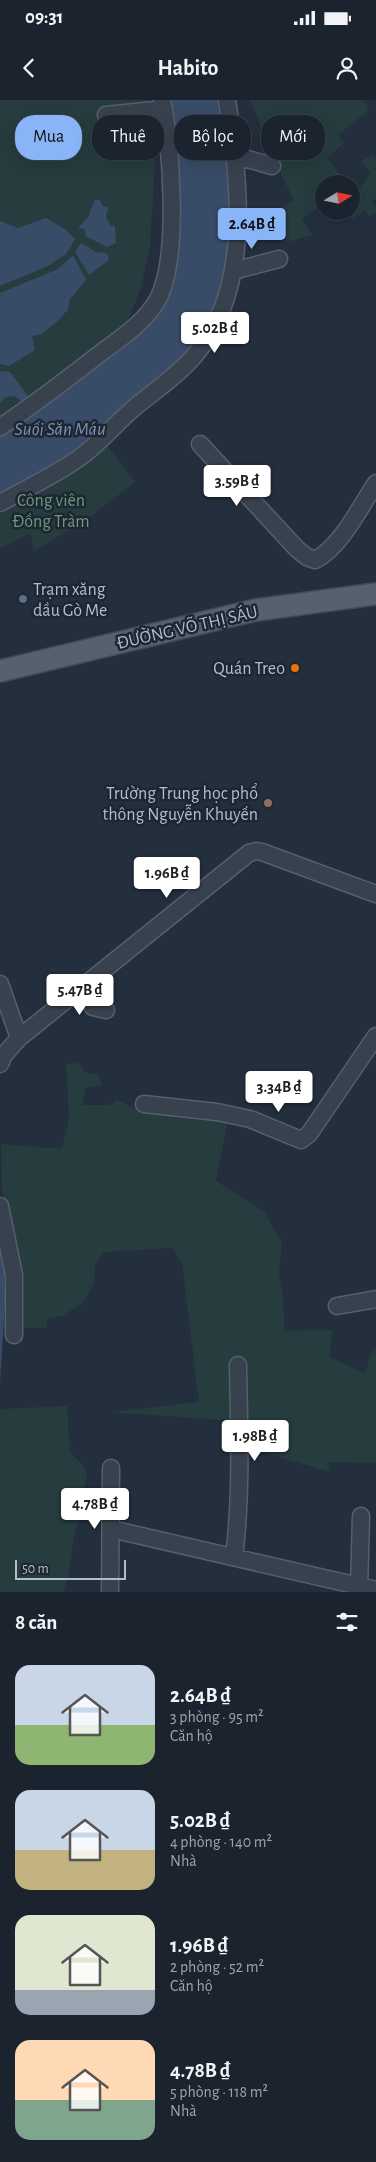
<!DOCTYPE html>
<html lang="vi">
<head>
<meta charset="utf-8">
<style>
  body { margin:0; font-family:"Alegreya Sans",sans-serif; background:#282f3a; color:#f1f3f6; height:100vh; display:flex; flex-direction:column; font-size:19px; white-space:nowrap }
  * { box-sizing:border-box; margin:0 }
  p { font-size:16px; color:#a0a4aa }
  .icon { flex:none; width:28px; height:28px; fill:none; stroke:currentColor; stroke-width:2; stroke-linecap:round; stroke-linejoin:round }
  .map { position:relative; height:1492px; overflow:hidden }
  .sheet { display:flex; flex-direction:column; background:#1b232e; flex:1 }
  .sheet>* { flex:none }
  .top-card { position:absolute; left:15px; top:15px; width:346px; height:45px; display:flex; gap:10px }
  .needle { width:32px; rotate:80deg }
  .controls { position:absolute; left:315px; top:75px; display:grid; gap:10px }
  .controls a { display:grid; place-items:center; width:45px; height:45px; border-radius:50%; background:#1b232e; box-shadow:0 5px 20px #0002,0 0 0 1px #39404a; font-size:25px }
  .scale { position:absolute; left:15px; bottom:12px; width:111px; box-sizing:border-box; padding-left:5px; border:2px solid #b4bcc9; border-top:0; font-size:14px; line-height:18px; white-space:nowrap; color:#b4bcc9; -webkit-text-stroke:4px #1d2633; paint-order:stroke }
  .price { position:absolute; translate:-50% -42px; padding:0 11px; border-radius:5px; background:#fff; color:#222; font-size:16px; line-height:32px; filter:drop-shadow(0 1px 2px #0008) }
  .price::after { content:''; position:absolute; left:50%; top:30px; width:15px; height:11px; margin-left:-8px; background:inherit; clip-path:polygon(0 0,100% 0,50% 100%) }
  .price.on { background:#8ab4f8; color:#111 }
  ul { padding:0; list-style:none }
  li { display:flex; align-items:center; gap:15px; height:125px; padding:0 15px }
  li span { display:grid; place-items:center; flex:none; width:140px; height:100px; border-radius:15px; color:#555 }
  li>.icon { margin-inline-start:auto }
  span .icon { width:60px; height:60px; fill:#fffc; stroke-width:1 }
  li b { font-size:21px }
  h2 { display:flex; justify-content:space-between; align-items:center; height:60px; padding:0 15px; font-size:21px }
  .chip { padding:0 18px; border-radius:20px; background:#1b232e; box-shadow:0 5px 20px #0002,0 0 0 1px #39404a; font-size:18px; line-height:45px }
  .chip.on { background:#8ab4f8; color:#111 }
  .status { display:flex; justify-content:space-between; align-items:center; height:35px; padding:0 25px; background:#1b232e; direction:ltr }
  .status svg { height:14px; fill:currentColor }
  header { display:flex; justify-content:space-between; align-items:center; height:65px; padding:0 15px; background:#1b232e; font-size:22px; font-weight:600 }
  .map>svg:first-child { display:block }
  .green { fill:#263c3f }
  .water { fill:#394c67 }
  .lines { fill:none; stroke-linecap:round; stroke-linejoin:round }
  .minor-casing { stroke:#565f6c; stroke-width:19 }
  .major-casing { stroke:#414a57; stroke-width:24 }
  .minor { stroke:#38414e; stroke-width:16 }
  .major { stroke:#56606e; stroke-width:21 }
  .service-dot { fill:#5c6f8a; stroke:#1d2633; stroke-width:2 }
  .food-dot { fill:#e8710a; stroke:#1d2633; stroke-width:2 }
  .education-dot { fill:#8d6e63; stroke:#1d2633; stroke-width:2 }
  .labels { text-anchor:middle; stroke-width:5; stroke-linejoin:round; paint-order:stroke }
  .park-label { font-size:18px; fill:#6b9a76; stroke:#1d2633 }
  .poi-label { font-size:18px; fill:#b4bcc9; stroke:#1d2633; text-anchor:end }
  .street-label { font-size:18px; fill:#b4bcc9; stroke:#1d2633 }
  .water-label { font-size:19px; font-style:italic; fill:#7c92b1; stroke:#1d2633 }
</style>
</head>
<body>
<div class="status"><b>09:31</b><svg viewBox="0 0 49 12"><path d="M0 12V9h3v3zM5 12V6h3v6zM10 12V3h3v9zM15 12V0h3v12zM26 1h20v11H26zM47 4h2v5h-2z"/></svg></div>
<header><svg class="icon" aria-label="back" viewBox="0 0 24 24"><path d="M15 5l-7 7 7 7"/></svg>Habito<svg class="icon" aria-label="person" viewBox="0 0 24 24"><circle cx="12" cy="8" r="4"/><path d="M4 21q1-7 8-7t8 7"/></svg></header>
<div class="map">
<svg width="376" height="1492" viewBox="0 0 376 1492">
  <rect width="100%" height="100%" fill="#242f3e"/>
  <path class="green" d="M0,0H148L155,63L150,147L140,191L128,220L48,286L0,319Z
    M250,0H364L369,10L338,35L344,43L327,59L349,84H324V102L302,120L313,135L287,142L285,135L242,143V113L279,108L294,100L277,66Z
    M372,55L376,59V99L372,102L376,107V113L369,117L365,110L353,120L347,111H351V86L357,92L371,73L361,61Z
    M105,343L135,382L90,417L39,448L34,450L30,433L0,449V409Z
    M79,963L86,973L98,974L102,985L86,988L82,1005H110L117,1000L136,1009L228,1020L216,1081L264,1111L282,1143L279,1174L282,1190L285,1231L333,1230L329,1257L365,1273L371,1253L376,1249V1363L327,1362L330,1372L269,1354L261,1323L111,1312L199,1302L182,1163L172,1148L104,1152L95,1165L94,1184L82,1203L64,1215L47,1219V1228H19L14,1147L2,1087L1,1044L62,1049L69,1019L66,964Z
    M67,1306L70,1352L84,1367L87,1376L82,1395L84,1406L75,1431L68,1478L63,1492H0V1309Z"/>
  <path class="water" d="M167,0H222L232,82L228,172L216,211L192,251L77,353L0,397V333L163,201Z
    M95,99L100,100L102,106L108,107L106,117L110,125L115,126L116,143L107,147L85,136V129L78,128L88,117Z
    M46,118L66,130L75,139L66,154L48,166L0,186V121L18,128Z
    M81,143L96,152L107,153L109,160L89,175L75,152Z
    M73,155L86,180L70,199L68,209L61,218L42,234L32,236L35,250L9,266L0,264V193L58,169Z
    M0,271L10,272L28,296L24,303L14,296L5,297L0,303Z
    M0,1136L4,1164L5,1202L0,1283Z"/>
  <g class="lines">
    <g class="minor-casing">
      <path id="minor" d="M106,15L164,9
        M234,55L272,66
        M233,171L279,159
        M0,327C34,305 66,280 98,255C119,239 145,223 158,199C180,157 171,46 162,0
        M200,344L297,449L307,457L315,460C341,447 360,407 376,383
        M0,403C26,389 55,375 79,358C99,344 116,323 135,307C156,290 178,275 195,255C252,189 240,80 227,0
        M0,884L19,938
        M85,886L93,907L106,910
        M0,964L4,955L19,938L249,753L257,751L262,752L376,794
        M144,1004L217,1012L250,1019L301,1040L309,1034L376,936
        M0,1106L14,1175V1235
        M337,1206L376,1199
        M111,1429L376,1490
        M234,1457C242,1393 239,1329 238,1265
        M110,1492L111,1368
        M359,1492L361,1416"/>
    </g>
    <g class="major-casing">
      <path id="major" d="M0,571L256,510L376,494"/>
    </g>
    <use href="#minor" class="minor"/>
    <use href="#major" class="major"/>
  </g>
  <circle class="service-dot" cx="23" cy="499" r="5"/>
  <circle class="food-dot" cx="295" cy="568" r="5"/>
  <circle class="education-dot" cx="268" cy="703" r="5"/>
  <g class="labels">
    <g class="park-label">
      <text x="51" y="406">Công viên<tspan x="51" dy="21">Đồng Tràm</tspan></text>
    </g>
    <g class="poi-label">
      <text x="33" y="495" text-anchor="start">Trạm xăng<tspan x="33" dy="21">dầu Gò Me</tspan></text>
      <text x="285" y="574">Quán Treo</text>
      <text x="258" y="699">Trường Trung học phổ<tspan x="258" dy="21">thông Nguyễn Khuyến</tspan></text>
    </g>
    <g class="street-label">
      <text transform="translate(187 527) rotate(-13)" y="6">ĐƯỜNG VÕ THỊ SÁU</text>
    </g>
    <g class="water-label">
      <text x="60" y="335">Suối Săn Máu</text>
    </g>
  </g>
</svg>
<div class="controls">
<a><svg class="needle" viewBox="-14 -14 28 28"><path d="M0-13l5 13h-10z" fill="#e53935"/><path d="M0 13l5-13h-10z" fill="#a0a4aa"/></svg></a>
</div>
<div class="scale">50 m</div>
<b class="price on" style="left:252px;top:150px">2.64B ₫</b>
<b class="price" style="left:215px;top:254px">5.02B ₫</b>
<b class="price" style="left:237px;top:407px">3.59B ₫</b>
<b class="price" style="left:167px;top:799px">1.96B ₫</b>
<b class="price" style="left:80px;top:916px">5.47B ₫</b>
<b class="price" style="left:279px;top:1013px">3.34B ₫</b>
<b class="price" style="left:255px;top:1362px">1.98B ₫</b>
<b class="price" style="left:95px;top:1430px">4.78B ₫</b>
<div class="top-card">
<a class="chip on">Mua</a>
<a class="chip">Thuê</a>
<a class="chip">Bộ lọc</a>
<a class="chip">Mới</a>
</div>
</div>
<section class="sheet">
<h2>8 căn<svg class="icon" aria-label="filters" viewBox="0 0 24 24"><path d="M4 7h16M4 17h16"/><circle cx="9" cy="7" r="2"/><circle cx="15" cy="17" r="2"/></svg></h2>
<ul>
<li><span style="background:linear-gradient(#c9d6e8 60%,#8fb573 0)"><svg class="icon" aria-label="home" viewBox="0 0 24 24"><path d="M3 11l9-7 9 7M6 9v11h12V9"/></svg></span><div><b>2.64B ₫</b><p>3 phòng · 95 m²</p><p>Căn hộ</p></div></li>
<li><span style="background:linear-gradient(#c9d6e8 60%,#c2b280 0)"><svg class="icon" aria-label="home" viewBox="0 0 24 24"><path d="M3 11l9-7 9 7M6 9v11h12V9"/></svg></span><div><b>5.02B ₫</b><p>4 phòng · 140 m²</p><p>Nhà</p></div></li>
<li><span style="background:linear-gradient(#dfe7d0 75%,#9aa5b1 0)"><svg class="icon" aria-label="home" viewBox="0 0 24 24"><path d="M3 11l9-7 9 7M6 9v11h12V9"/></svg></span><div><b>1.96B ₫</b><p>2 phòng · 52 m²</p><p>Căn hộ</p></div></li>
<li><span style="background:linear-gradient(#ffd9b3 60%,#7fa58c 0)"><svg class="icon" aria-label="home" viewBox="0 0 24 24"><path d="M3 11l9-7 9 7M6 9v11h12V9"/></svg></span><div><b>4.78B ₫</b><p>5 phòng · 118 m²</p><p>Nhà</p></div></li>
</ul>
</section>
</body>
</html>
